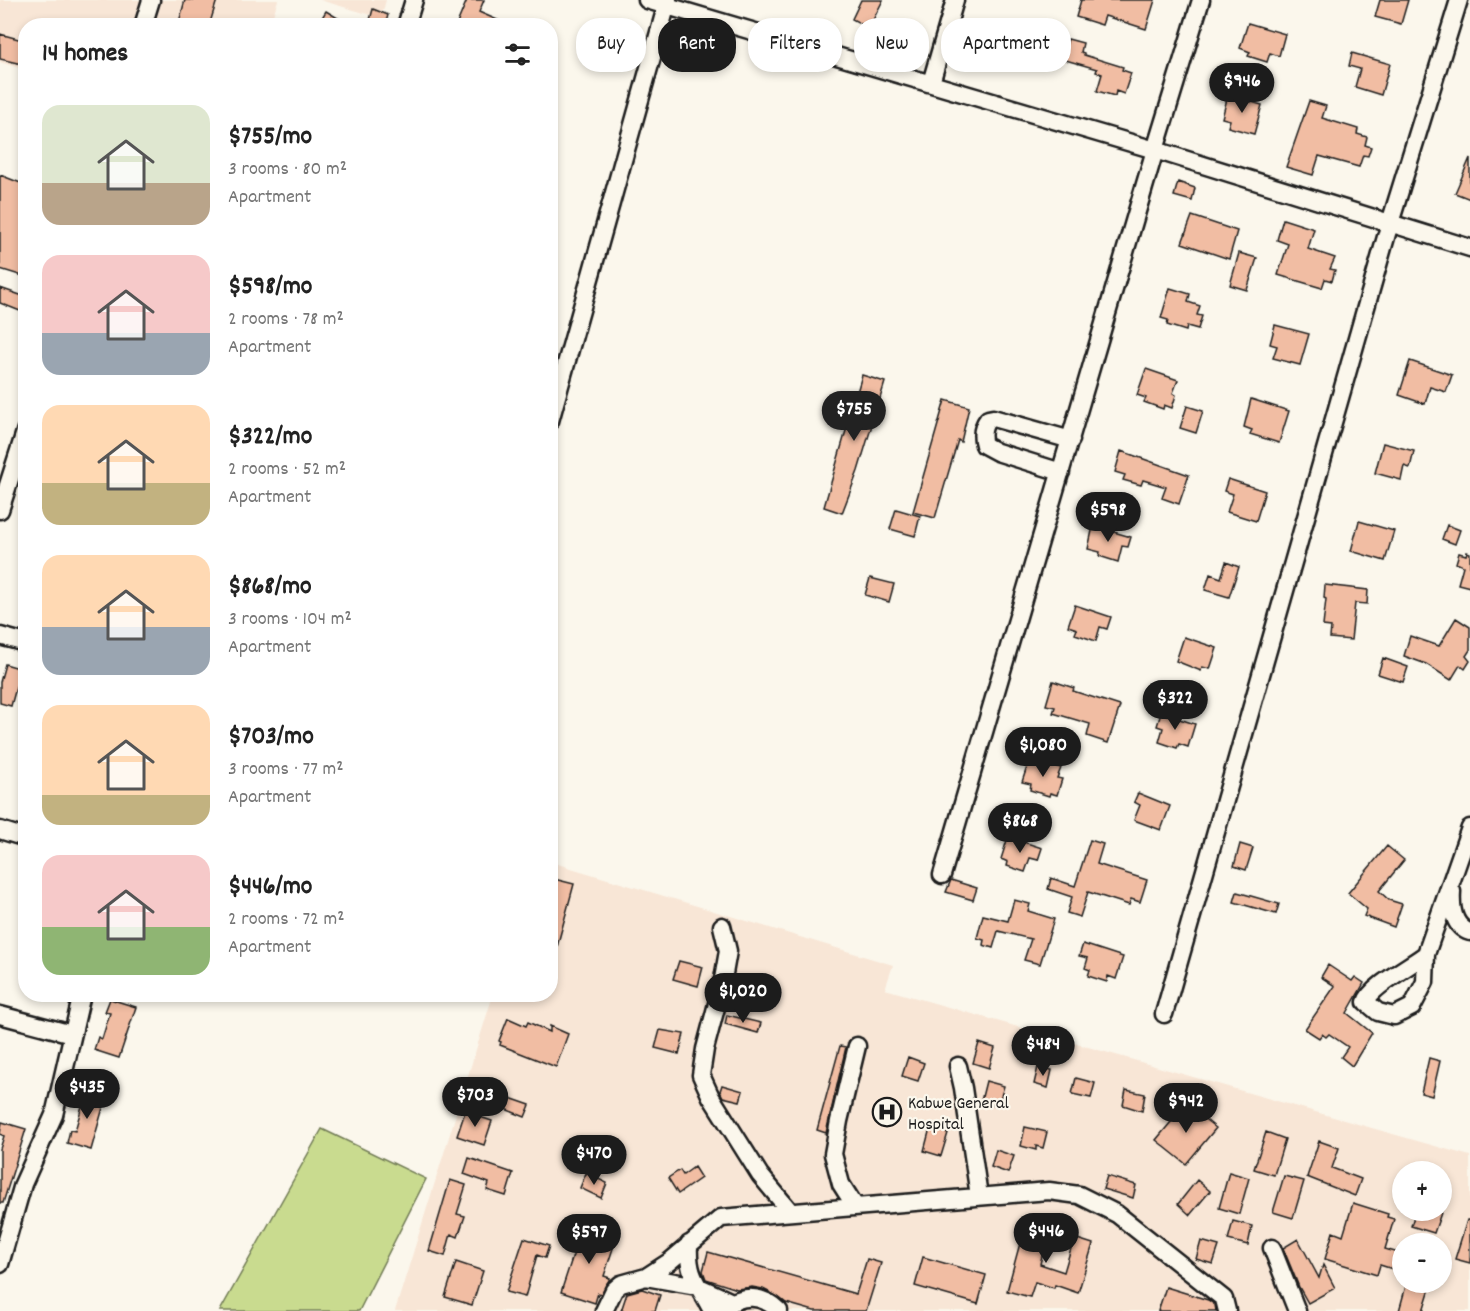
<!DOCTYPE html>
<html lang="en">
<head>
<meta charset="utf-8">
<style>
  body { margin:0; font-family:Dekko,sans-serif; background:#f6f6f6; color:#222; height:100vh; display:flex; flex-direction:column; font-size:22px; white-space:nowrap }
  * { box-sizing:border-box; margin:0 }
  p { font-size:20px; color:#767676 }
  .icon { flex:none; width:33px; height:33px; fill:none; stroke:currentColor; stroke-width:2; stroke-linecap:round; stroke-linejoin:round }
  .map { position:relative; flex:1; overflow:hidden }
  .side { position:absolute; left:18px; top:18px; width:540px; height:984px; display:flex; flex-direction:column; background:#fff; border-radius:24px; box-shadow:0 3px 9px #0003 }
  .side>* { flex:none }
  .banner { position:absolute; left:576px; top:18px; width:570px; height:54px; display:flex; gap:12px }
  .tools { position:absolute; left:1392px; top:1161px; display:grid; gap:12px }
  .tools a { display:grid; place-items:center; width:60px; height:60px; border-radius:50%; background:#fff; box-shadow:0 3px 9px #0003; font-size:30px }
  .price { position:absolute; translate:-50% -51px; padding:0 14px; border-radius:21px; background:#1c1c1c; color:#fff; font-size:20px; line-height:39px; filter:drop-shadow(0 2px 3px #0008) }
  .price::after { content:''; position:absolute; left:50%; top:36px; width:18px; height:14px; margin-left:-9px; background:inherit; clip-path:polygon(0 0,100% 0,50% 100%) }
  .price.current { background:#222; color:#fff }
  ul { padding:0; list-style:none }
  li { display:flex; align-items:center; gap:18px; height:150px; padding:0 24px }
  li span { display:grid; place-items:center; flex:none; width:168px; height:120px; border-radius:18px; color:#555 }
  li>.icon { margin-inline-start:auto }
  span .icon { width:72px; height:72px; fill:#fffc; stroke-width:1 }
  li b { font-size:26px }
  h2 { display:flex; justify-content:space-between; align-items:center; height:72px; padding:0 24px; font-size:26px }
  .pill { padding:0 21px; border-radius:24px; background:#fff; box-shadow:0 3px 9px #0003; font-size:21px; line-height:54px }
  .pill.current { background:#1c1c1c; color:#fff }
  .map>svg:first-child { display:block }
  .built { fill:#f8e6d6; fill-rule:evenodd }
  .grass { fill:#c9db8f; stroke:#727c56; stroke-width:1.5 }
  .building { fill:#f1bda3; stroke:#1c1c1c; stroke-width:1.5 }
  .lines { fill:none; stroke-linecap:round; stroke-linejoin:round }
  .minor-casing { stroke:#1c1c1c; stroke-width:21 }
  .minor { stroke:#fbf7ec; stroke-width:16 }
  .labels { text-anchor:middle; stroke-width:4.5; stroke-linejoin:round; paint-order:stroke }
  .poi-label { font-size:18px; fill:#1c1c1c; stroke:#fbf7ec; text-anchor:start }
</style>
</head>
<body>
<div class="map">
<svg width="1470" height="1311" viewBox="0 0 1470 1311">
  <rect width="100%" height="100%" fill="#fbf7ec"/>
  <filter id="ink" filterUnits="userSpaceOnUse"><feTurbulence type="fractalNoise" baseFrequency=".0167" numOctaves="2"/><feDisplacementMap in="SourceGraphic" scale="12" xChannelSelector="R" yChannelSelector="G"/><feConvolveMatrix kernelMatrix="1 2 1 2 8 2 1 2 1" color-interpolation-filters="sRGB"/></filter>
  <g filter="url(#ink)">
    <path class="built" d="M0,0H278L270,25L26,26L25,70L0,62Z
      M320,0H386L381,18Z
      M551,862L893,965L885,989L1470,1156V1311H395L493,995L550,994ZM1402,1172H1442V1210H1402ZM1402,1244H1442V1282H1402Z"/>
    <path class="grass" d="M322,1129L426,1179L359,1311H220Z"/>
    <path class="building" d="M185,0H217L209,26H178Z
      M467,0H484L479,12L511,26H456Z
      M861,0H883L869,28L852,19Z
      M1081,0H1155L1146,29L1105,16L1102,25L1076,17Z
      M1380,0H1408L1401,24L1375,17Z
      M373,9L388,15L385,26L370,20Z
      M326,11L351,26H317Z
      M1248,23L1285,34L1279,56L1270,53L1267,62L1248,56L1250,52L1240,48Z
      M992,27L1021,36L1012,63L992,57L994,51L986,49Z
      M0,34L26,41V65L0,59Z
      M1068,39L1083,43L1081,52L1084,53V55L1123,67L1122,70L1131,73L1124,94L1116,91L1115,96L1097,91L1102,74L1096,72L1097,69L1062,59Z
      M1352,53L1390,64L1381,95L1355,87L1360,69L1349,66Z
      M1228,95L1262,105L1254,134L1228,127L1230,120L1222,118Z
      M1309,101L1326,106L1322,118L1358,129L1357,134L1367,137L1365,145L1371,147L1368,156L1363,155L1359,167L1319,156L1313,175L1286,167Z
      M1470,158V199L1455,193Z
      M0,175L26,185V277L0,269Z
      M1178,182L1195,188L1192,201L1174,196Z
      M1192,216L1237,231L1229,259L1182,243Z
      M1283,219L1314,229L1308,249L1335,258L1330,269L1335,270L1332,281L1325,279L1322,288L1278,275L1288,244L1277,240Z
      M1239,253L1257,258L1247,290L1230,285Z
      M0,288L26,297L20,311L0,303Z
      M1170,288L1190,294L1188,302L1200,306L1197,315L1202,316L1198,329L1187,326L1186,331L1167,325L1168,320L1161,318Z
      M1275,325L1309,334L1300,365L1273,358L1277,346L1270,344Z
      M1410,361L1452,375L1446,392L1430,387L1425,404L1399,395Z
      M1146,369L1178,380L1173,393L1176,395L1172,408L1164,405L1163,409L1144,402L1146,398L1137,395Z
      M862,375L885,382L858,471L842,513L824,507Z
      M1251,399L1289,411L1279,443L1250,434L1252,430L1244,427Z
      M945,400L969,407L961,442L958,440L935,518L913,512Z
      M1187,406L1203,411L1196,433L1180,428Z
      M1383,443L1414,451L1410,468L1404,466L1401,480L1375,473Z
      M1121,451L1189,475L1179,504L1162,498L1166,487L1143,480L1141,485L1123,480L1125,475L1115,472Z
      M1228,479L1265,491L1256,521L1227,512L1233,494L1224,491Z
      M896,509L920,516L915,536L890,529Z
      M1359,521L1394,531L1385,561L1351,551Z
      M1447,525L1460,530L1455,544L1442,539Z
      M1093,526L1131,537L1128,547L1122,546L1118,562L1099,556L1100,552L1088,549Z
      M1467,552L1470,553V587L1458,584L1463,566L1456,563L1459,553L1466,555Z
      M1226,562L1239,567L1229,597L1205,590L1210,574L1221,578Z
      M870,578L894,584L889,602L865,595Z
      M1325,585L1368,590L1367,604L1355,603L1351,640L1330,638L1331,627L1323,626L1326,599L1324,598Z
      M1075,605L1111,617L1107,629L1100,627L1096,641L1075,634L1077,629L1068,626Z
      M1456,618L1470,627V650L1466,656L1470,661L1465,669L1460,665L1451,680L1426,664L1404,656L1410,636L1439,646Z
      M1184,637L1217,648L1210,669L1202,667L1201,671L1176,661Z
      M1383,658L1408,667L1403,682L1378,674Z
      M5,664L26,670V687L17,684L11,706L0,703V682Z
      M1053,681L1074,688L1073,691L1120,706L1108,743L1087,736L1090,724L1053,713L1055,707L1046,705Z
      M1161,713L1195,724L1188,747L1179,744L1177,748L1159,742L1163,728L1157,726Z
      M1030,758L1061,768L1057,778L1062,779L1057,795L1050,793L1049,796L1030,790L1031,784L1022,782Z
      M1138,793L1170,806L1161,830L1134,820L1140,805L1134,802Z
      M1008,837L1042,848L1038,860L1030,858L1025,872L1007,866L1008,862L1001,859Z
      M1090,840L1103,844L1097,864L1147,880L1140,902L1131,899L1129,905L1088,892L1080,917L1067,913L1072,897L1048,889L1051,878L1075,886Z
      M1240,844L1253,848L1246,870L1234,866Z
      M1387,846L1404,860L1379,891L1389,900L1402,904L1394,927L1364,916L1367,909L1348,893Z
      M550,878L574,884L554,958L550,957Z
      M951,880L977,888L973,900L946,892Z
      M1237,892L1279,904L1276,914L1234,902Z
      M1014,900L1030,904L1028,911L1054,919L1040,964L1024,960L1031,939L998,931L993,948L983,945L984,940L977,938L983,915L1008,921Z
      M1083,944L1123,957L1116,979L1108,976L1107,982L1088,976L1090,970L1085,968L1088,958L1079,956Z
      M679,961L703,967L698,986L673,979Z
      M1328,965L1352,981L1355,977L1364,983L1347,1013L1372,1033L1352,1066L1341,1057L1348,1047L1329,1034L1326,1037L1322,1034L1319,1038L1305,1029L1335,986L1321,977Z
      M110,999L136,1007L119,1058L94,1050L98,1037L102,1039L110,1013L105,1012Z
      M727,1015L761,1023L758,1033L725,1024Z
      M508,1018L526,1026L528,1022L550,1032V1026L568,1034L556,1067L500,1045L501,1042L499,1041Z
      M660,1030L684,1034L679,1054L655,1048Z
      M979,1043L995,1048L989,1068L973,1063Z
      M840,1046L846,1047L826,1133L817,1130Z
      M908,1057L924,1063L918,1081L902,1076Z
      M1429,1058L1440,1061L1432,1096L1421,1093Z
      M1038,1067L1052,1070L1048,1088L1034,1084Z
      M1076,1078L1095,1083L1091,1098L1072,1094Z
      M986,1081L1004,1086L998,1106L981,1101Z
      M722,1085L743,1091L740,1101L723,1097L720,1091Z
      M81,1089L106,1097L91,1150L67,1143L70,1130L75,1131L82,1106L77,1105Z
      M1126,1090L1145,1094L1142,1111L1123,1105Z
      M504,1096L530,1105L525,1117L500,1107Z
      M1186,1104L1216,1128L1186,1164L1156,1140Z
      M465,1112L492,1121L484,1145L457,1136Z
      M2,1122L26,1129L3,1203H0V1149L4,1136L0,1134Z
      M1025,1127L1047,1132L1043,1148L1036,1146V1150L1021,1146Z
      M930,1128L948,1133L941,1156L924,1151Z
      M1266,1132L1285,1139L1274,1175L1254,1169Z
      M1319,1141L1339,1148L1332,1168L1361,1179L1355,1196L1307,1177Z
      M996,1150L1014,1156L1008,1173L991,1167Z
      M469,1158L513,1173L506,1196L487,1190L489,1183L464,1174Z
      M694,1167L701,1178L678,1194L668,1178L680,1170L683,1175Z
      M1229,1172L1249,1178L1239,1214L1219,1208Z
      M586,1173L607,1183L601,1198L580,1188Z
      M1107,1176L1136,1185L1133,1198L1103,1189Z
      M1284,1176L1304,1181L1293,1218L1273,1212Z
      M450,1180L466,1185L457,1214L465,1216L458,1237L451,1234L445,1256L429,1251Z
      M1197,1180L1210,1191L1190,1215L1178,1204Z
      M1353,1203L1388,1214L1387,1217L1394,1219L1385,1249L1402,1254V1272L1380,1265L1377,1275L1325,1259L1333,1232L1343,1236Z
      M1416,1210H1442L1434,1233L1411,1226Z
      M1467,1220H1470V1263L1455,1259Z
      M1026,1221L1049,1228L1040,1264L1064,1272L1074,1238L1093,1244L1078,1293L1055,1285L1054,1288L1035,1282L1030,1297L1007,1291Z
      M1233,1221L1252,1226L1248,1245L1228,1240Z
      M583,1225L617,1236L604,1276L610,1278L601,1294L598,1293L595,1303L561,1292Z
      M524,1238L549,1246L545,1258L537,1255L525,1297L506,1292Z
      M1298,1239L1319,1278L1323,1265L1335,1288L1308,1303L1299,1287L1283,1248Z
      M1201,1241L1219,1246L1213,1264L1196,1259Z
      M708,1252L856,1294L867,1259L881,1263L866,1311H814L786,1303L778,1297L763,1289L752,1287L737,1289L706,1279L703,1271Z
      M923,1257L986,1275L978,1304L915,1286Z
      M456,1262L483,1271L472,1305L445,1297Z
      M1407,1282H1432L1423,1311H1399Z
      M1166,1287L1208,1300L1215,1305L1216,1311H1158Z
      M642,1289L660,1295L655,1311H621L627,1293Z"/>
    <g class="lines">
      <g class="minor-casing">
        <path id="minor" d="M647,0L1155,150L1470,248
          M143,26L151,0
          M406,26L414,0
          M931,83L955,0
          M550,421L668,0
          M1061,472L997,452L984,445C981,435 982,427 988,419L993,418L1071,440
          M0,510L26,429
          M0,636L26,643
          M0,830L26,838
          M942,875L1155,150L1201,0
          M1452,891C1451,906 1453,927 1470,932
          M722,926L728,951L722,985L705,1049L701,1075L711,1097L760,1175L790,1211
          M1426,954C1412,965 1370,987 1366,1002L1378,1012L1394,1016L1412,1007L1425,982L1426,954L1470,828
          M1164,1014L1390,223L1459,0
          M0,1015L72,1034
          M958,1066L963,1088L979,1196
          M855,1206L841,1184L833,1154L839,1121L857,1046
          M689,1244C687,1278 699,1284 712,1311
          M1272,1248L1297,1311
          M0,1264L23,1184L54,1115L82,994
          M646,1277L697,1286L732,1302
          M725,1308C742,1293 763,1295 779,1311
          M604,1311L614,1290L621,1284L646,1277L669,1262L721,1218L1049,1191L1079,1195L1117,1214L1224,1299L1227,1311"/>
      </g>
      <use href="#minor" class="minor"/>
    </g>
  </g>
  <defs>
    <g id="hospital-ring" transform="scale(1.5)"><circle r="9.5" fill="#fbf7ec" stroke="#1c1c1c" stroke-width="1.5"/><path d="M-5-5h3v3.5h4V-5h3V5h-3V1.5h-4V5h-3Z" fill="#1c1c1c"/></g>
  </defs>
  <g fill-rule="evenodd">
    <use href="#hospital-ring" x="887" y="1112"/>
  </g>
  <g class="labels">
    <g class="poi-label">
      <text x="908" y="1108">Kabwe General<tspan x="908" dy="21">Hospital</tspan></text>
    </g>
  </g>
</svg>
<div class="tools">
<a>+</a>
<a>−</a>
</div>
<b class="price" style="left:1242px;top:114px">$946</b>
<b class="price current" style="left:854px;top:442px">$755</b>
<b class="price" style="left:1108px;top:543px">$598</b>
<b class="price" style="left:1175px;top:731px">$322</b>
<b class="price" style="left:1043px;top:778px">$1,080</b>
<b class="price" style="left:1020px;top:854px">$868</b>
<b class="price" style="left:743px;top:1024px">$1,020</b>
<b class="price" style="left:1043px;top:1077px">$484</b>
<b class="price" style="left:87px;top:1120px">$435</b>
<b class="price" style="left:475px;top:1128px">$703</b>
<b class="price" style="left:1186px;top:1134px">$942</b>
<b class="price" style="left:594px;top:1186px">$470</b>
<b class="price" style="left:1046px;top:1264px">$446</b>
<b class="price" style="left:589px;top:1265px">$597</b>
<div class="banner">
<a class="pill">Buy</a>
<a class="pill current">Rent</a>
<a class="pill">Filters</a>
<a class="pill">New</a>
<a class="pill">Apartment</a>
</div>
<section class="side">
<h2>14 homes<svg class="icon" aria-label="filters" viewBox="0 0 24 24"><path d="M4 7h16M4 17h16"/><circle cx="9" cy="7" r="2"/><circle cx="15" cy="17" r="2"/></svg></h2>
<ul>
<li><span style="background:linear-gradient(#dfe7d0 65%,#b9a48a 0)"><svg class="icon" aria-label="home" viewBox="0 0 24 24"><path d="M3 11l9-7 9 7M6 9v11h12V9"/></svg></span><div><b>$755/mo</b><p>3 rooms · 80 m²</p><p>Apartment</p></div></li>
<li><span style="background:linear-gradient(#f6c9c9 65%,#9aa5b1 0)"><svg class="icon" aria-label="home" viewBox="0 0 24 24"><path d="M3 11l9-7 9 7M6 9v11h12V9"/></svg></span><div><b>$598/mo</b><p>2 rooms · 78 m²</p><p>Apartment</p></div></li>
<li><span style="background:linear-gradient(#ffd9b3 65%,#c2b280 0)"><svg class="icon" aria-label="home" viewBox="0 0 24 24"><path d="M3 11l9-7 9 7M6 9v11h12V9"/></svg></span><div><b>$322/mo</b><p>2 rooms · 52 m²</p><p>Apartment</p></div></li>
<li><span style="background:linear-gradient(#ffd9b3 60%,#9aa5b1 0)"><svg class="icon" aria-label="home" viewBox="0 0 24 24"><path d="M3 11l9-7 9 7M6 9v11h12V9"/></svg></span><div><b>$868/mo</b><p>3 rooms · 104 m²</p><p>Apartment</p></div></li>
<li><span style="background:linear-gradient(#ffd9b3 75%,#c2b280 0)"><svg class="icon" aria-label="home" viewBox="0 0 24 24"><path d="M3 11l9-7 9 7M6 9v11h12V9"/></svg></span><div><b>$703/mo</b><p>3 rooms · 77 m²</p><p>Apartment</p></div></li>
<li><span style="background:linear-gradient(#f6c9c9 60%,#8fb573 0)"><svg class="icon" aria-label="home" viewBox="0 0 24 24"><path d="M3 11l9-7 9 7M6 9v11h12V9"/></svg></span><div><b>$446/mo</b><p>2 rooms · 72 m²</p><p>Apartment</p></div></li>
</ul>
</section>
</div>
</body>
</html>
